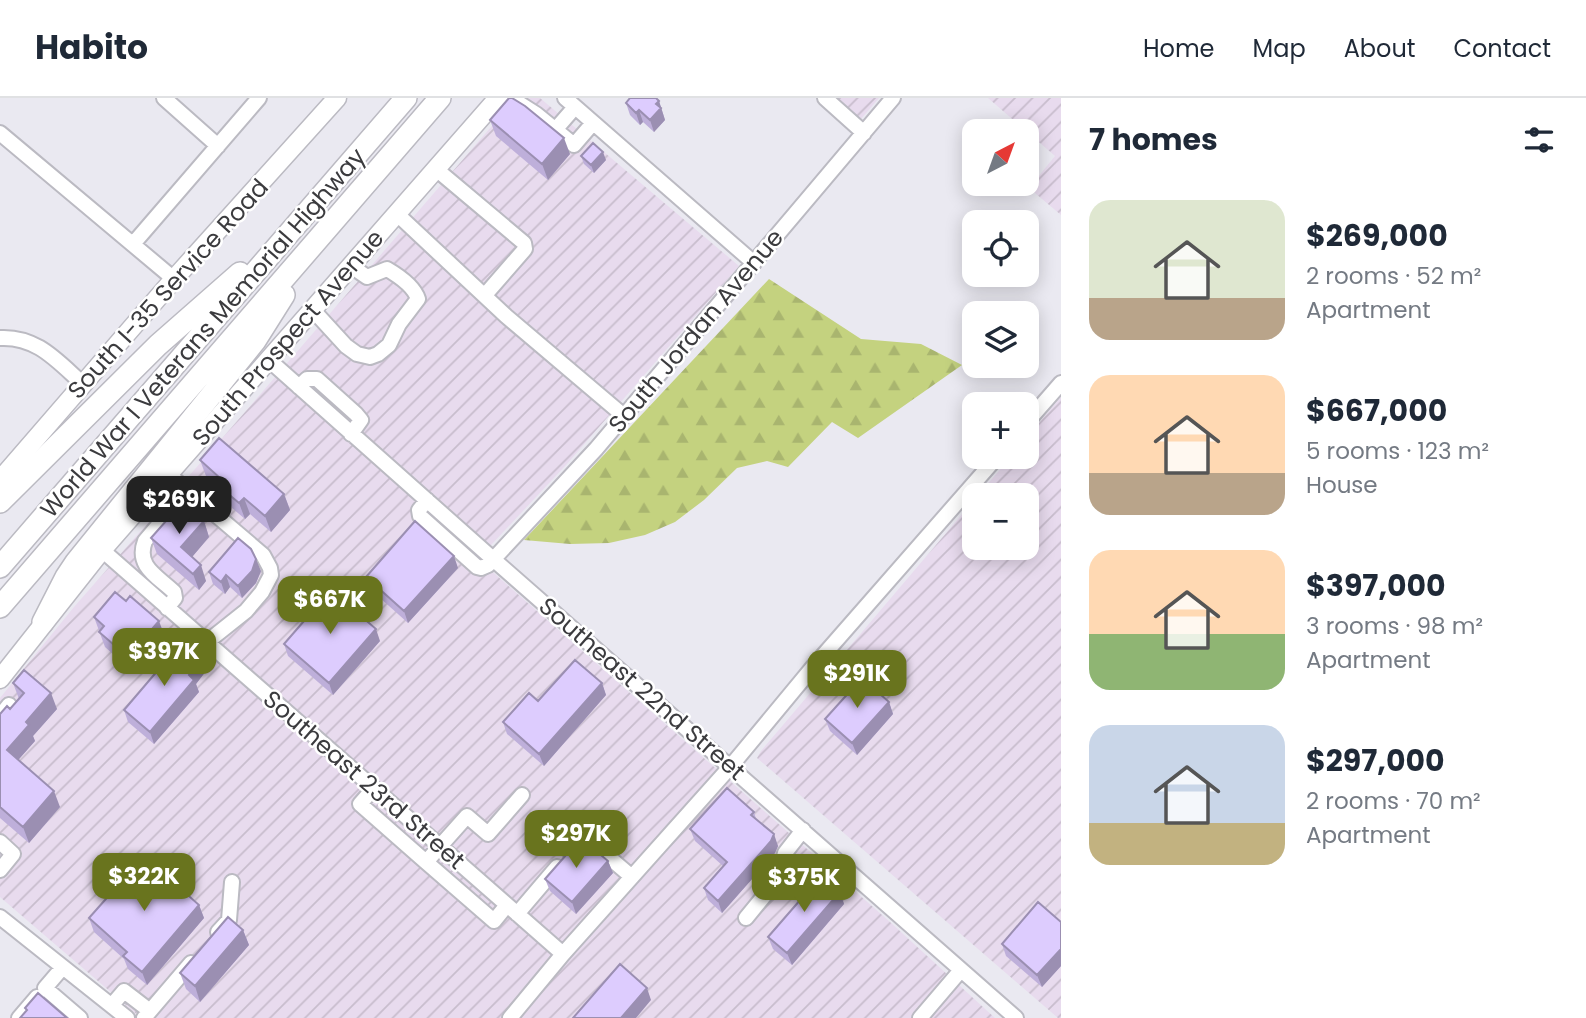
<!DOCTYPE html>
<html lang="en">
<head>
<meta charset="utf-8">
<style>
  body { margin:0; font-family:Poppins,sans-serif; background:#f2f2f3; color:#1f2937; height:100vh; display:flex; flex-direction:column; font-size:26px; white-space:nowrap }
  * { box-sizing:border-box; margin:0 }
  p { font-size:23px; color:#747a83 }
  .icon { flex:none; width:38px; height:38px; fill:none; stroke:currentColor; stroke-width:2; stroke-linecap:round; stroke-linejoin:round }
  .map { position:relative; flex:1; overflow:hidden }
  .details { display:flex; flex-direction:column; background:#fff; width:525px }
  .details>* { flex:none }
  .needle { width:46px; rotate:41deg }
  .fabs { position:absolute; left:962px; top:21px; display:grid; gap:14px }
  .fabs a { display:grid; place-items:center; width:77px; height:77px; border-radius:14px; background:#fff; box-shadow:0 4px 18px #0003; font-size:35px }
  .price { position:absolute; translate:-50% -60px; padding:0 16px; border-radius:14px; background:#69741e; color:#fff; font-size:23px; line-height:46px; filter:drop-shadow(0 2px 4px #0008) }
  .price::after { content:''; position:absolute; left:50%; top:42px; width:21px; height:16px; margin-left:-10px; background:inherit; clip-path:polygon(0 0,100% 0,50% 100%) }
  .price.active { background:#222; color:#fff }
  ul { padding:0; list-style:none }
  li { display:flex; align-items:center; gap:21px; height:175px; padding:0 28px }
  li span { display:grid; place-items:center; flex:none; width:196px; height:140px; border-radius:21px; color:#555 }
  li>.icon { margin-inline-start:auto }
  span .icon { width:84px; height:84px; fill:#fffc; stroke-width:1 }
  li b { font-size:30px }
  h2 { display:flex; justify-content:space-between; align-items:center; height:84px; padding:0 28px; font-size:30px }
  header { display:flex; align-items:center; gap:42px; box-sizing:border-box; height:98px; padding:0 35px; background:#fff; border-bottom:2px solid #e0e1e3 }
  header strong { font-size:33px }
  nav { display:flex; gap:38px; margin-inline-start:auto; font-size:24px }
  main { display:flex; flex:1; min-height:0 }
  .map>svg:first-child { display:block }
  .industrial { fill:url(#industrial-furrows) }
  .forest { fill:url(#forest-firs) }
  .lines { fill:none; stroke-linecap:round; stroke-linejoin:round }
  .minor-casing { stroke:#bbbac2; stroke-width:18 }
  .major-casing { stroke:#bbbac2; stroke-width:21 }
  .highway-casing { stroke:#bbbac2; stroke-width:24 }
  .minor { stroke:#fff; stroke-width:14 }
  .major { stroke:#fff; stroke-width:18 }
  .highway { stroke:#fff; stroke-width:21 }
  .wall { fill:#beafda }
  .shaded-wall { fill:#9b8fb2 }
  .building { fill:#ddccfe; stroke:#9b8fb2; stroke-width:2 }
  .labels { text-anchor:middle; stroke-width:5; stroke-linejoin:round; paint-order:stroke }
  .street-label { font-size:24px; fill:#3b3b3e; stroke:#fff }
</style>
</head>
<body>
<header>
<strong>Habito</strong>
<nav><a>Home</a><a>Map</a><a>About</a><a>Contact</a></nav>
</header>
<main>
<div class="map">
<svg width="1061" height="920" viewBox="0 0 1061 920">
  <defs>
    <pattern id="industrial-furrows" width="10" height="10" patternUnits="userSpaceOnUse" patternTransform="scale(1.75)"><rect width="10" height="10" fill="#e8dbee"/><path d="M-1 1l2-2M0 10L10 0M9 11l2-2" fill="none" stroke="#c8bdcd"/></pattern>
    <pattern id="forest-firs" width="22" height="20" patternUnits="userSpaceOnUse" patternTransform="scale(1.75)"><rect width="22" height="20" fill="#c4d27f"/><path d="M5 1l3.5 6h-7zM16 11l3.5 6h-7z" fill="#a9b56f"/></pattern>
  </defs>
  <rect width="100%" height="100%" fill="#eae9f1"/>
  <path class="industrial" d="M516,0H540L739,168L566,367L478,461L890,824L995,920H141L0,799V600L74,509L245,314Z
    M836,0H879L861,21Z
    M988,0H1061V117L1029,90L1055,58Z
    M1061,299V920H1058L757,660L761,653L975,401V450H1027V397H978L1011,359H1027V339Z"/>
  <path class="forest" d="M769,181L861,241L921,246L962,267L858,340L832,324L788,369L767,363L737,370L704,402L675,424L645,437L609,445L570,446L524,442Z"/>
  <g class="lines">
    <g class="minor-casing">
      <path id="minor" d="M164,0L218,48
        M511,0L536,16L574,47L593,25
        M565,0L754,165
        M825,0L864,35
        M555,32L575,9
        M0,35L174,181
        M436,71L524,145L525,151L485,197
        M397,116L506,218L624,318
        M133,146L259,0
        M313,212L346,248L357,256L370,259L378,256L389,247L399,226L418,201C414,188 399,178 387,171L367,179L351,168
        M0,240C37,238 57,263 83,286
        M269,262L493,461L1016,920
        M299,289L307,281H317L356,316L361,322L351,336
        M1027,324L1061,285
        M168,376L263,457L270,470L271,477L262,494L246,513L207,544
        M427,402L419,412L420,418L477,469L481,470L488,467L596,351L893,0
        M102,452L563,856
        M167,510L175,500L174,494C159,479 135,469 145,443L188,392
        M0,618L9,607
        M374,690L360,706L426,764
        M0,744L13,756L0,772
        M570,754L584,738L632,779
        M507,807L494,823L426,764L467,718L488,736L522,697
        M517,816L557,769
        M0,819L127,920
        M746,820L778,781L785,755L803,732
        M218,834L229,822L232,784
        M63,869L45,890L80,920
        M112,907L124,893L150,913
        M19,920L37,899
        M144,920L191,865
        M510,920L563,856L731,668L813,569L997,359
        M920,920L961,872"/>
    </g>
    <g class="major-casing">
      <path id="major" d="M0,382L174,181L337,0
        M0,581L102,452L498,0"/>
    </g>
    <g class="highway-casing">
      <path id="highway" d="M0,404L158,247L240,175
        M0,469L406,0
        M0,509L440,0
        M43,524L66,479L76,464L255,243L284,197"/>
    </g>
    <use href="#minor" class="minor"/>
    <use href="#major" class="major"/>
    <use href="#highway" class="highway"/>
  </g>
  <path class="wall" d="M659,3L665,22L654,34L643,24L640,27L630,17L626,5Z
    M490,22L570,56L548,82L496,38Z
    M581,58L606,62L594,75L584,66Z
    M200,362L284,396L290,412L271,434L250,416L245,421L232,410L227,396L206,378Z
    M204,423L209,439L192,459L206,483L199,492L157,456L151,440Z
    M458,470L408,525L370,491L366,479Z
    M261,473L256,485L242,500L230,489L225,496L213,486L209,474Z
    M94,519L165,539L134,575L105,549Z
    M380,543L333,597L288,558L284,546Z
    M202,561L206,573L196,586L199,594L154,646L128,624L124,612Z
    M13,585L57,611L33,638L35,643L18,662L60,709L29,745L0,720V616L10,611L19,601Z
    M602,585L606,597L544,668L507,636L503,624L538,603Z
    M889,604L893,616L857,657L830,633L825,621Z
    M754,714L756,721L778,748L775,755L722,815L708,802L704,790L723,768L695,743L690,731Z
    M608,763L613,775L576,816L550,793L545,781Z
    M840,794L844,806L792,867L773,851L768,839Z
    M199,807L204,820L147,887L128,871L124,861L94,834L89,820Z
    M1061,824V868L1042,889L1006,858L1002,846Z
    M243,832L249,847L200,904L186,891L180,875Z"/>
  <path class="shaded-wall" d="M659,3L665,22L654,34L650,22L656,6Z
    M639,12L643,24L640,27L636,15Z
    M564,40L570,56L548,82L542,66Z
    M603,54L606,62L594,75L591,67Z
    M284,396L290,412L271,434L265,418Z
    M244,400L250,416L245,421L239,405Z
    M204,423L209,439L187,465L181,449Z
    M454,458L458,470L408,525L404,513Z
    M256,461L261,473L256,485L242,500L238,488Z
    M201,467L206,483L199,492L193,476Z
    M226,477L230,489L225,496L221,484Z
    M159,523L165,539L134,575L128,559Z
    M376,531L380,543L333,597L329,585Z
    M202,561L206,573L196,586L199,594L154,646L150,634L189,577Z
    M602,585L606,597L544,668L539,656Z
    M51,595L57,611L33,638L35,643L13,668L7,652L26,624Z
    M889,604L893,616L857,657L852,645Z
    M54,693L60,709L29,745L23,729Z
    M774,736L778,748L775,755L722,815L718,803Z
    M608,763L613,775L576,816L572,804Z
    M840,794L844,806L792,867L787,855Z
    M199,807L204,820L147,887L142,874Z
    M243,832L249,847L200,904L195,888Z
    M1061,851V868L1042,889L1037,877Z
    M647,890L651,902L636,920H621Z"/>
  <path class="building" d="M509,0H512L525,8L564,40L542,66L490,22Z
    M630,0H656L659,3L656,6L661,10L650,22L639,12L636,15L626,5Z
    M593,45L603,54L591,67L581,58Z
    M219,340L284,396L265,418L244,400L239,405L226,394L230,389L200,362Z
    M182,405L204,423L181,449L201,467L193,476L151,440Z
    M415,423L454,458L404,513L366,479Z
    M238,440L251,451L256,461L252,473L238,488L226,477L221,484L209,474Z
    M331,492L376,531L329,585L284,546Z
    M115,494L126,503L130,498L159,523L128,559L99,534L104,528L94,519Z
    M182,544L202,561L189,577L194,582L150,634L124,612Z
    M575,562L602,585L539,656L503,624L529,595L538,603Z
    M24,572L51,595L26,624L29,627L7,652L54,693L23,729L0,709V616L7,608L10,611L24,595L13,585Z
    M862,580L889,604L852,645L825,621Z
    M727,690L754,714L751,717L774,736L771,743L718,803L704,790L727,764L690,731Z
    M581,740L608,763L572,804L545,781Z
    M144,758L199,807L142,874L123,858L127,854L89,820Z
    M821,778L840,794L787,855L768,839Z
    M1038,804L1061,824V851L1037,877L1002,846Z
    M228,819L243,832L195,888L180,875Z
    M620,866L647,890L621,920H573Z
    M38,895L67,920H20L27,912L25,910Z"/>
  <g class="labels">
    <g class="street-label">
      <text transform="translate(168 191) rotate(-48)" y="8">South I-35 Service Road</text>
      <text transform="translate(696 233) rotate(-50)" y="8">South Jordan Avenue</text>
      <text transform="translate(203 235) rotate(-49)" y="8">World War I Veterans Memorial Highway</text>
      <text transform="translate(288 240) rotate(-49)" y="8">South Prospect Avenue</text>
      <text transform="translate(642 591) rotate(41)" y="8">Southeast 22nd Street</text>
      <text transform="translate(364 682) rotate(41)" y="8">Southeast 23rd Street</text>
    </g>
  </g>
</svg>
<div class="fabs">
<a><svg class="needle" viewBox="-14 -14 28 28"><path d="M0-13l5 13h-10z" fill="#e53935"/><path d="M0 13l5-13h-10z" fill="#747a83"/></svg></a>
<a><svg class="icon" aria-label="locate" viewBox="0 0 24 24"><circle cx="12" cy="12" r="6"/><path d="M12 2v4M12 18v4M2 12h4M18 12h4"/></svg></a>
<a><svg class="icon" aria-label="layers" viewBox="0 0 24 24"><path d="M12 4l9 5-9 5-9-5zM3 14l9 5 9-5"/></svg></a>
<a>+</a>
<a>−</a>
</div>
<b class="price active" style="left:179px;top:438px">$269K</b>
<b class="price" style="left:330px;top:538px">$667K</b>
<b class="price" style="left:164px;top:590px">$397K</b>
<b class="price" style="left:857px;top:612px">$291K</b>
<b class="price" style="left:576px;top:772px">$297K</b>
<b class="price" style="left:144px;top:815px">$322K</b>
<b class="price" style="left:804px;top:816px">$375K</b>
</div>
<section class="details">
<h2>7 homes<svg class="icon" aria-label="filters" viewBox="0 0 24 24"><path d="M4 7h16M4 17h16"/><circle cx="9" cy="7" r="2"/><circle cx="15" cy="17" r="2"/></svg></h2>
<ul>
<li><span style="background:linear-gradient(#dfe7d0 70%,#b9a48a 0)"><svg class="icon" aria-label="home" viewBox="0 0 24 24"><path d="M3 11l9-7 9 7M6 9v11h12V9"/></svg></span><div><b>$269,000</b><p>2 rooms · 52 m²</p><p>Apartment</p></div></li>
<li><span style="background:linear-gradient(#ffd9b3 70%,#b9a48a 0)"><svg class="icon" aria-label="home" viewBox="0 0 24 24"><path d="M3 11l9-7 9 7M6 9v11h12V9"/></svg></span><div><b>$667,000</b><p>5 rooms · 123 m²</p><p>House</p></div></li>
<li><span style="background:linear-gradient(#ffd9b3 60%,#8fb573 0)"><svg class="icon" aria-label="home" viewBox="0 0 24 24"><path d="M3 11l9-7 9 7M6 9v11h12V9"/></svg></span><div><b>$397,000</b><p>3 rooms · 98 m²</p><p>Apartment</p></div></li>
<li><span style="background:linear-gradient(#c9d6e8 70%,#c2b280 0)"><svg class="icon" aria-label="home" viewBox="0 0 24 24"><path d="M3 11l9-7 9 7M6 9v11h12V9"/></svg></span><div><b>$297,000</b><p>2 rooms · 70 m²</p><p>Apartment</p></div></li>
</ul>
</section>
</main>
</body>
</html>
